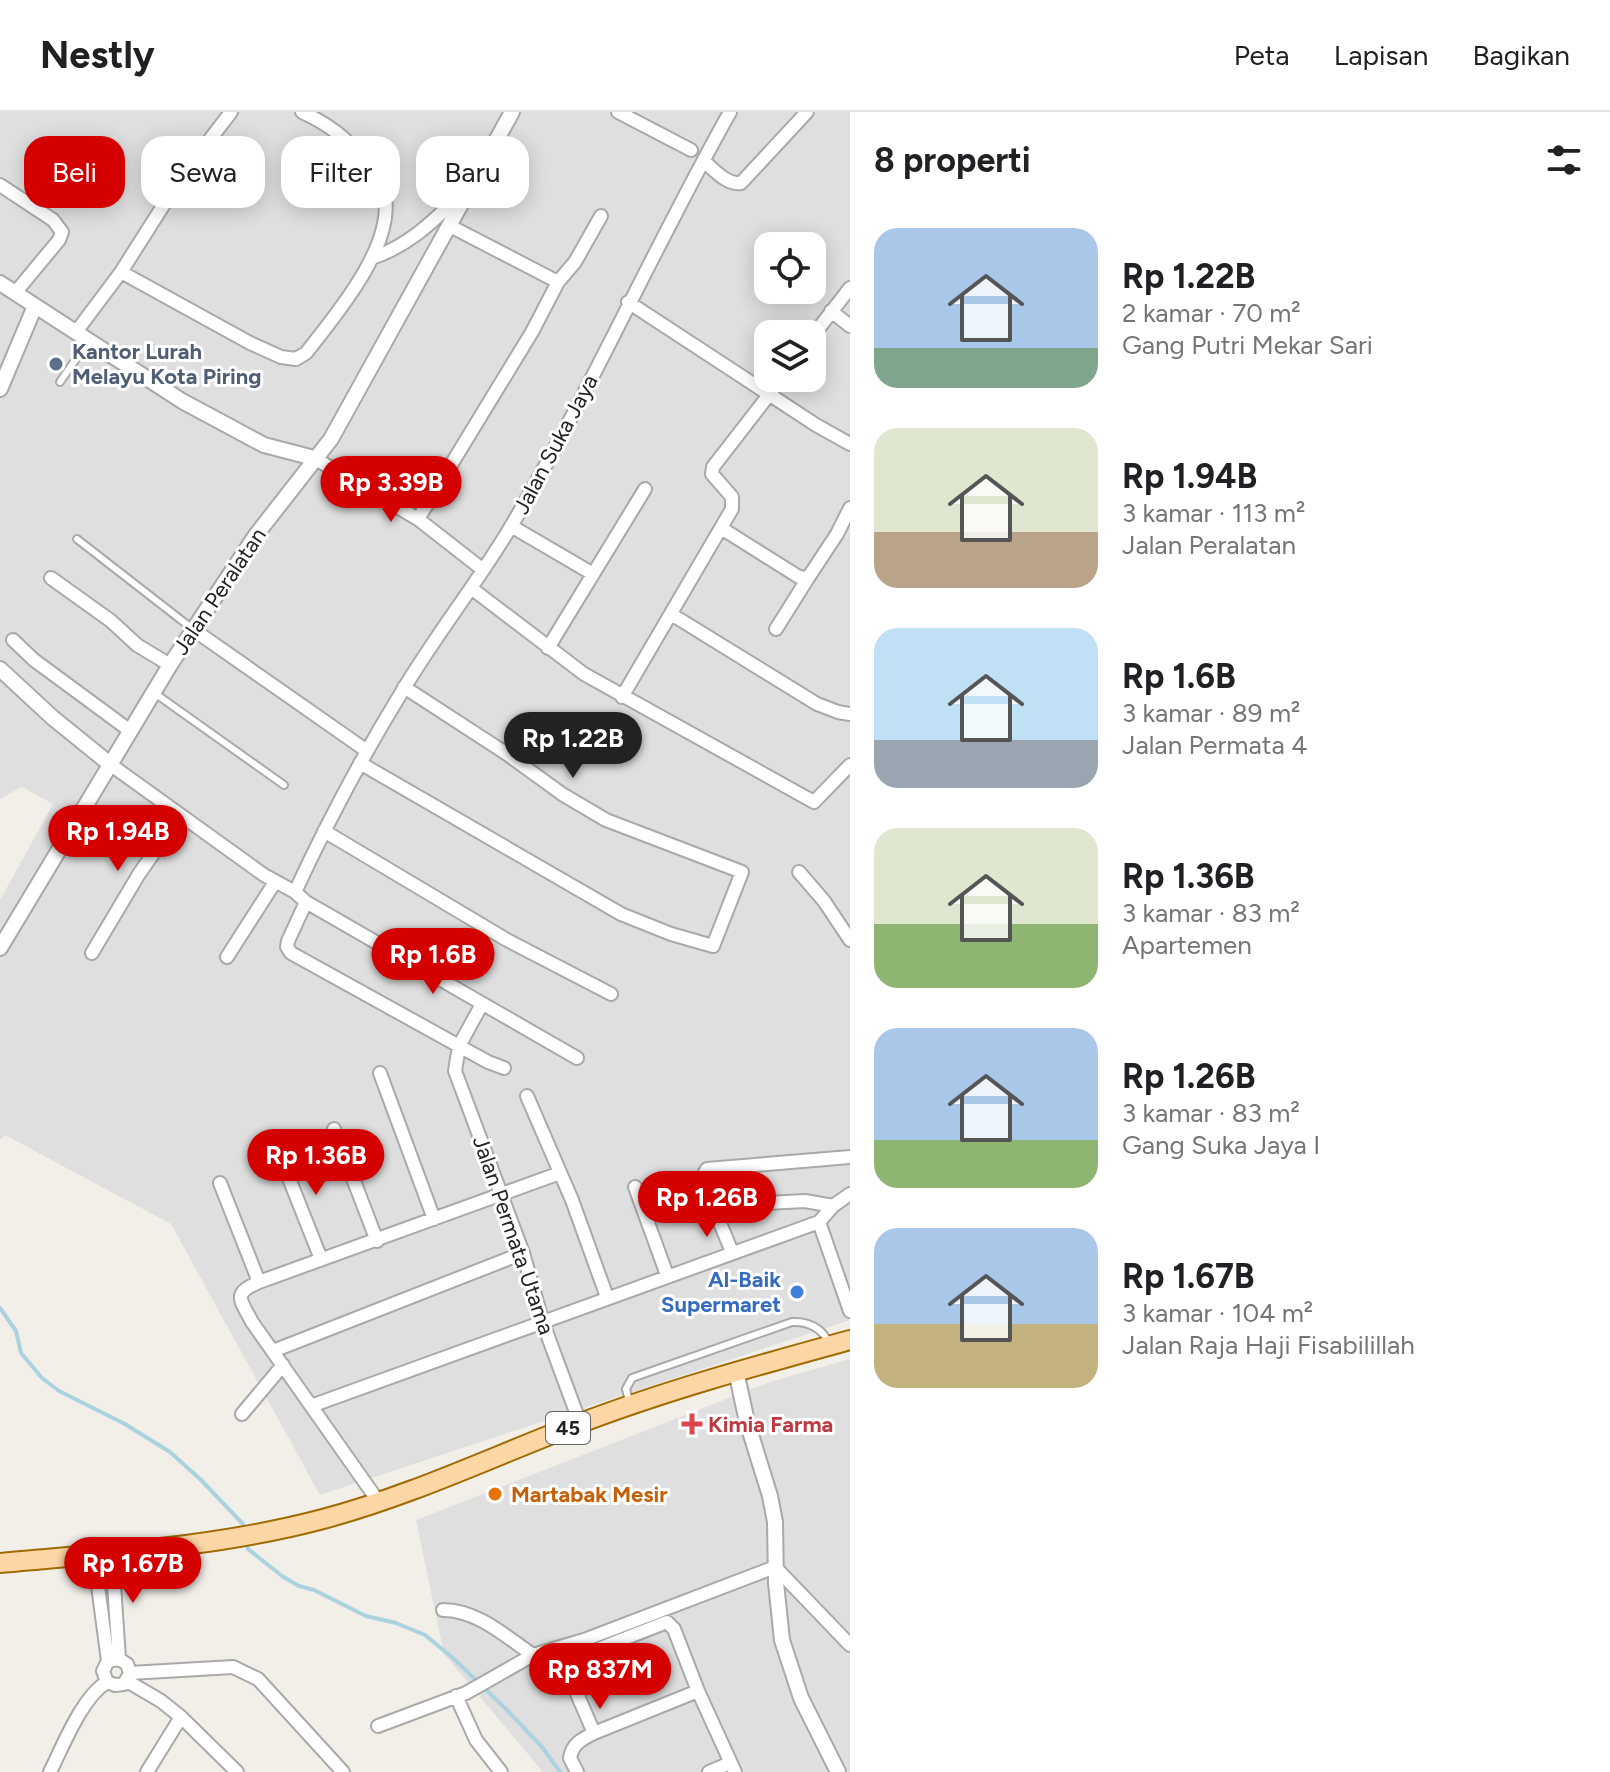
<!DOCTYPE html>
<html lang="id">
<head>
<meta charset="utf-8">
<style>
  body { margin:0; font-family:Figtree,sans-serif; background:#f6f6f6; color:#202124; height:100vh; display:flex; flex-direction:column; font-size:30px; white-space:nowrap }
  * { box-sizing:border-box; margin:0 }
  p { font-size:26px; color:#757577 }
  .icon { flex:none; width:44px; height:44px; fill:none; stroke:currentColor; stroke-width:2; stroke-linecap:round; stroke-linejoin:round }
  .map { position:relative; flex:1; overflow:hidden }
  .details { display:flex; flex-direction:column; background:#fff; width:760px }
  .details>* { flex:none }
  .guide { position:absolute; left:24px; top:24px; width:706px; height:72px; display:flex; gap:16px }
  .tools { position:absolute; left:754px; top:120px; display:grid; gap:16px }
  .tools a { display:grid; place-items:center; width:72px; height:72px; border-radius:16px; background:#fff; box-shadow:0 4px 20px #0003; font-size:40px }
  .price { position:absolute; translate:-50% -68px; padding:0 18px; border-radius:28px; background:#d40000; color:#fff; font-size:26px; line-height:52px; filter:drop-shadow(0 2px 4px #0008) }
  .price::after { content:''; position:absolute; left:50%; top:48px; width:24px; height:18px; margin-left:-12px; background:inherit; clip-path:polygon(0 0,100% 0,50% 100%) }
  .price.current { background:#222; color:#fff }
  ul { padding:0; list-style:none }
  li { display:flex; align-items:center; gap:24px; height:200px; padding:0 24px }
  li span { display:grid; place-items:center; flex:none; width:224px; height:160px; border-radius:24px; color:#555 }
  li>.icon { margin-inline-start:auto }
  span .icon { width:96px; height:96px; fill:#fffc; stroke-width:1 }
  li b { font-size:34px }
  h2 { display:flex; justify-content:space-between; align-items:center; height:96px; padding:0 24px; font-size:34px }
  .tag { padding:0 28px; border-radius:24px; background:#fff; box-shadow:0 4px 20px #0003; font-size:28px; line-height:72px }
  .tag.current { background:#d40000; color:#fff }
  header { display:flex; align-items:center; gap:48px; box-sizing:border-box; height:112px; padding:0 40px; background:#fff; border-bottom:2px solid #e0e0e0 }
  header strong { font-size:38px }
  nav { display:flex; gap:44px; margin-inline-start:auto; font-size:28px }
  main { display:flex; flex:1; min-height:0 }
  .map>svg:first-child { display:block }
  .residential { fill:#e0dfdf; fill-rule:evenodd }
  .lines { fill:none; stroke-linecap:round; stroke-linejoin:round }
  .stream { stroke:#aad3df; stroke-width:4 }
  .service-casing { stroke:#a9a9a9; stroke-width:10 }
  .minor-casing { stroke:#a9a9a9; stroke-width:16 }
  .tertiary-casing { stroke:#a9a9a9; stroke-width:18 }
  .primary-casing { stroke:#a06b00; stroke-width:22 }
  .service { stroke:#fff; stroke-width:6 }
  .minor { stroke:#fff; stroke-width:12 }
  .tertiary { stroke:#fff; stroke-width:14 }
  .primary { stroke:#fcd6a4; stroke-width:18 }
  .service-dot { fill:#5c6f8a; stroke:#fff; stroke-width:3 }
  .shop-dot { fill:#3f7fe0; stroke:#fff; stroke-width:3 }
  .health-dot { fill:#e0444e; stroke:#fff; stroke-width:3 }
  .food-dot { fill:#e8710a; stroke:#fff; stroke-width:3 }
  .labels { text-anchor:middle; stroke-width:6; stroke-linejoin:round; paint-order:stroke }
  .shield { fill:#fff; stroke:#646464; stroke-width:2 }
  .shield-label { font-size:20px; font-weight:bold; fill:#222 }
  .service-label { font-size:22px; font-weight:bold; fill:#4e5e75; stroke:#fff; text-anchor:start }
  .street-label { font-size:22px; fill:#222; stroke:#fff }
  .shop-label { font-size:22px; font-weight:bold; fill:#366cbe; stroke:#fff; text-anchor:end }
  .health-label { font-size:22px; font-weight:bold; fill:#be3a42; stroke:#fff; text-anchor:start }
  .food-label { font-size:22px; font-weight:bold; fill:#c56008; stroke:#fff; text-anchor:start }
</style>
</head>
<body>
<header>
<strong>Nestly</strong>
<nav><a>Peta</a><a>Lapisan</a><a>Bagikan</a></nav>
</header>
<main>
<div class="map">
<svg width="850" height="1660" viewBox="0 0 850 1660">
  <rect width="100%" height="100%" fill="#f2efe9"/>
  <path class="residential" d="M0,0H850V1208L320,1383L171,1112L5,1023L0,1028V788L53,692L22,675L0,687ZM768,134H812V178H768ZM768,222H812V266H768Z
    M850,1247V1660H543L444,1542L416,1408L770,1270Z"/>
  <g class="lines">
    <path class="stream" d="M0,1196L16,1219L21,1241L42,1266L59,1279L125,1312L170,1340L200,1367L243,1412L245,1419
      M246,1428L248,1437L282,1464L299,1474L314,1478L366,1504L396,1511L425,1523L453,1546L506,1597L542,1635L560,1660"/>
    <g class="service-casing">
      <path id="service" d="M60,270L89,228
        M77,427L194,518
        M153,580L284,673
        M629,1289L626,1277L632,1266L792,1210C808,1209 822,1216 829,1231"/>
    </g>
    <g class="minor-casing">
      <path id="minor" d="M618,0L691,38
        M704,49C714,58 727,73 741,71L807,0
        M0,73L53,108L62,120L59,128L15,181
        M372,146C411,133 435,107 465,79
        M121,160L250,231L281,245L296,247L306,241C335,204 393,136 385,86C382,71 373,60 364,48C347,26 328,12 302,0
        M558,170L575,150L601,104
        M628,190L816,313L850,332
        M831,199L850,214
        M76,220L121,160L182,64L231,0
        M812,225L850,176
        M314,346L418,407L482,457
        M418,407L532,220L558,170L450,114
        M511,414L593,462
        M721,416L799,465L808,466L837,422L850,396
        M51,466L111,509L137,533L170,553
        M471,476L584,562L814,690L850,653
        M671,502L817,592L838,600L850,602
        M776,517L808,466
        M194,518L367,639
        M13,528L34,548L129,618
        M548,536L645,377
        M622,585L732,397V385L712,362L713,355L782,266
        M360,651L621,802L671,822L713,834L742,760L606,708L562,682L507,642L404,575
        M111,653L264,763L295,780L306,790L577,946
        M324,719L507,828L611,882
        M799,760L824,789L850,828
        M295,780C327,711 363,643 403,578C437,521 479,469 513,411C591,278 654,135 730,0
        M306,790L288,829L287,835L291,841L488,950L504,956
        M92,841L139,762L180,703
        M227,845L275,770
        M482,892L459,934L455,959L523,1141L543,1211L580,1311
        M380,961L434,1107
        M527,984L572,1088L607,1185
        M334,1017L377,1129
        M277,1036L321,1147
        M220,1071L259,1170
        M635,1075L667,1163
        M850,1082L833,1094L819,1110L850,1199
        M712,1092L702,1066L707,1057L850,1045
        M726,1093L805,1089L833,1094
        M715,1099L732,1140
        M273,1239L523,1141
        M311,1294L819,1110
        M242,1302L283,1253
        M378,1389L252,1210C240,1187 232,1182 259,1170L560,1061
        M112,1442L119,1547L127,1552L130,1561L124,1572L115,1573L107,1570L103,1559L108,1549L119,1547
        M94,1444L108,1549
        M443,1498C477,1498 505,1524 533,1543
        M130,1561L233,1555L258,1567L343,1660
        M127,1569L161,1589L181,1605L237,1660
        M456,1584L476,1628L501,1660
        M378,1614L466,1581L533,1543L584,1528L775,1455L850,1533
        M594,1621L565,1554L580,1544L667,1510L674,1517L698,1579L735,1660
        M50,1660C63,1634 82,1585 107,1570
        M147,1660L181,1605
        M577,1660L570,1646C572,1632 582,1627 594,1621L698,1579
        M709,1660L730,1651"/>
    </g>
    <g class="tertiary-casing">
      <path id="tertiary" d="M0,171L182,289L264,333L314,346
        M0,277L35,194
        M0,557L53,606L111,653
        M0,836L170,553L256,423L331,327L512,0
        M736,1259L747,1310L770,1384L775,1410L776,1471L782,1528L801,1586L838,1660"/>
    </g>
    <g class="primary-casing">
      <path id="primary" d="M0,1451C108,1441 218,1435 323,1407C410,1384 494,1344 578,1312C667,1278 759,1253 850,1228"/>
    </g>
    <use href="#service" class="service"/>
    <use href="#minor" class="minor"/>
    <use href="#tertiary" class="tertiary"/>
    <use href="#primary" class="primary"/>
  </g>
  <circle class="service-dot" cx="56" cy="252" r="8"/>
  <circle class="shop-dot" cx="797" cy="1180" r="8"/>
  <path class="health-dot" d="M688 1300h8v8h8v8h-8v8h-8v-8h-8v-8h8z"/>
  <circle class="food-dot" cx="495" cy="1382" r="8"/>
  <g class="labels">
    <rect class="shield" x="546" y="1300" width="44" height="32" rx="6"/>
    <g class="shield-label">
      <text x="568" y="1323">45</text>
    </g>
    <g class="service-label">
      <text x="72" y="247">Kantor Lurah<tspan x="72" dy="25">Melayu Kota Piring</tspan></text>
    </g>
    <g class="street-label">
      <text transform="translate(555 332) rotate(-62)" y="8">Jalan Suka Jaya</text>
      <text transform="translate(219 479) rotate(-56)" y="8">Jalan Peralatan</text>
      <text transform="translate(514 1123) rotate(71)" y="8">Jalan Permata Utama</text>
    </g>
    <g class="shop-label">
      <text x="781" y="1175">Al-Baik<tspan x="781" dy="25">Supermaret</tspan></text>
    </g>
    <g class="health-label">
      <text x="708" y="1320">Kimia Farma</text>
    </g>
    <g class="food-label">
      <text x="511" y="1390">Martabak Mesir</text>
    </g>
  </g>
</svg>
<div class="tools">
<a><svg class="icon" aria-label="locate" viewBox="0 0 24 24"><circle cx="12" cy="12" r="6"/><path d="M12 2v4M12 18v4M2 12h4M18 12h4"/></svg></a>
<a><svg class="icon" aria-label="layers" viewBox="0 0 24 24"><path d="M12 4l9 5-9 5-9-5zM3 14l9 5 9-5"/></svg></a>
</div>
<b class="price" style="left:391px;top:412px">Rp 3.39B</b>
<b class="price current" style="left:573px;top:668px">Rp 1.22B</b>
<b class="price" style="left:118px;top:761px">Rp 1.94B</b>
<b class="price" style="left:433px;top:884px">Rp 1.6B</b>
<b class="price" style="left:316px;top:1085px">Rp 1.36B</b>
<b class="price" style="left:707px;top:1127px">Rp 1.26B</b>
<b class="price" style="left:133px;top:1493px">Rp 1.67B</b>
<b class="price" style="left:600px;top:1599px">Rp 837M</b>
<div class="guide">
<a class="tag current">Beli</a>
<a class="tag">Sewa</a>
<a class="tag">Filter</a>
<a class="tag">Baru</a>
</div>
</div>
<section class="details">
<h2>8 properti<svg class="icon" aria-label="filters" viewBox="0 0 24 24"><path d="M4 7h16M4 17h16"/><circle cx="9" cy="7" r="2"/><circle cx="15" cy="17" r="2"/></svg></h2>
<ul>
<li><span style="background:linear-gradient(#a9c7e8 75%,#7fa58c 0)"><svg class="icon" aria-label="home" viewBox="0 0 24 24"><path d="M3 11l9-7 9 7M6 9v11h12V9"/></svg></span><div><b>Rp 1.22B</b><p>2 kamar · 70 m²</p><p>Gang Putri Mekar Sari</p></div></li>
<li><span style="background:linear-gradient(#dfe7d0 65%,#b9a48a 0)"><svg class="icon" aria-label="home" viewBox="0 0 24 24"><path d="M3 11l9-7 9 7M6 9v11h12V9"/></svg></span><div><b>Rp 1.94B</b><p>3 kamar · 113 m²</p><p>Jalan Peralatan</p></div></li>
<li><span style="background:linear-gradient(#bfe0f5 70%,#9aa5b1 0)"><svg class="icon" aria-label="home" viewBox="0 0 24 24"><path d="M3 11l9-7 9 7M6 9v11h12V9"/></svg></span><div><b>Rp 1.6B</b><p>3 kamar · 89 m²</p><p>Jalan Permata 4</p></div></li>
<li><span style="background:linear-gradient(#dfe7d0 60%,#8fb573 0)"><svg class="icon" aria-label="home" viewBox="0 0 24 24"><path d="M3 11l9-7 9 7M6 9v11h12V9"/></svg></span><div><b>Rp 1.36B</b><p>3 kamar · 83 m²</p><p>Apartemen</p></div></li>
<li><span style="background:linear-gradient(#a9c7e8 70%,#8fb573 0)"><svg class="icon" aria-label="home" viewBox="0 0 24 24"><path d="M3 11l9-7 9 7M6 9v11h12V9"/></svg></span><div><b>Rp 1.26B</b><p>3 kamar · 83 m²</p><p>Gang Suka Jaya I</p></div></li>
<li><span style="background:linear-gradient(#a9c7e8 60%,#c2b280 0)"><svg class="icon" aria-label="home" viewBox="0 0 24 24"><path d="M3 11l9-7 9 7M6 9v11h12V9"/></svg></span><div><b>Rp 1.67B</b><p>3 kamar · 104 m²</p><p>Jalan Raja Haji Fisabilillah</p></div></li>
</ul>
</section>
</main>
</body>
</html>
